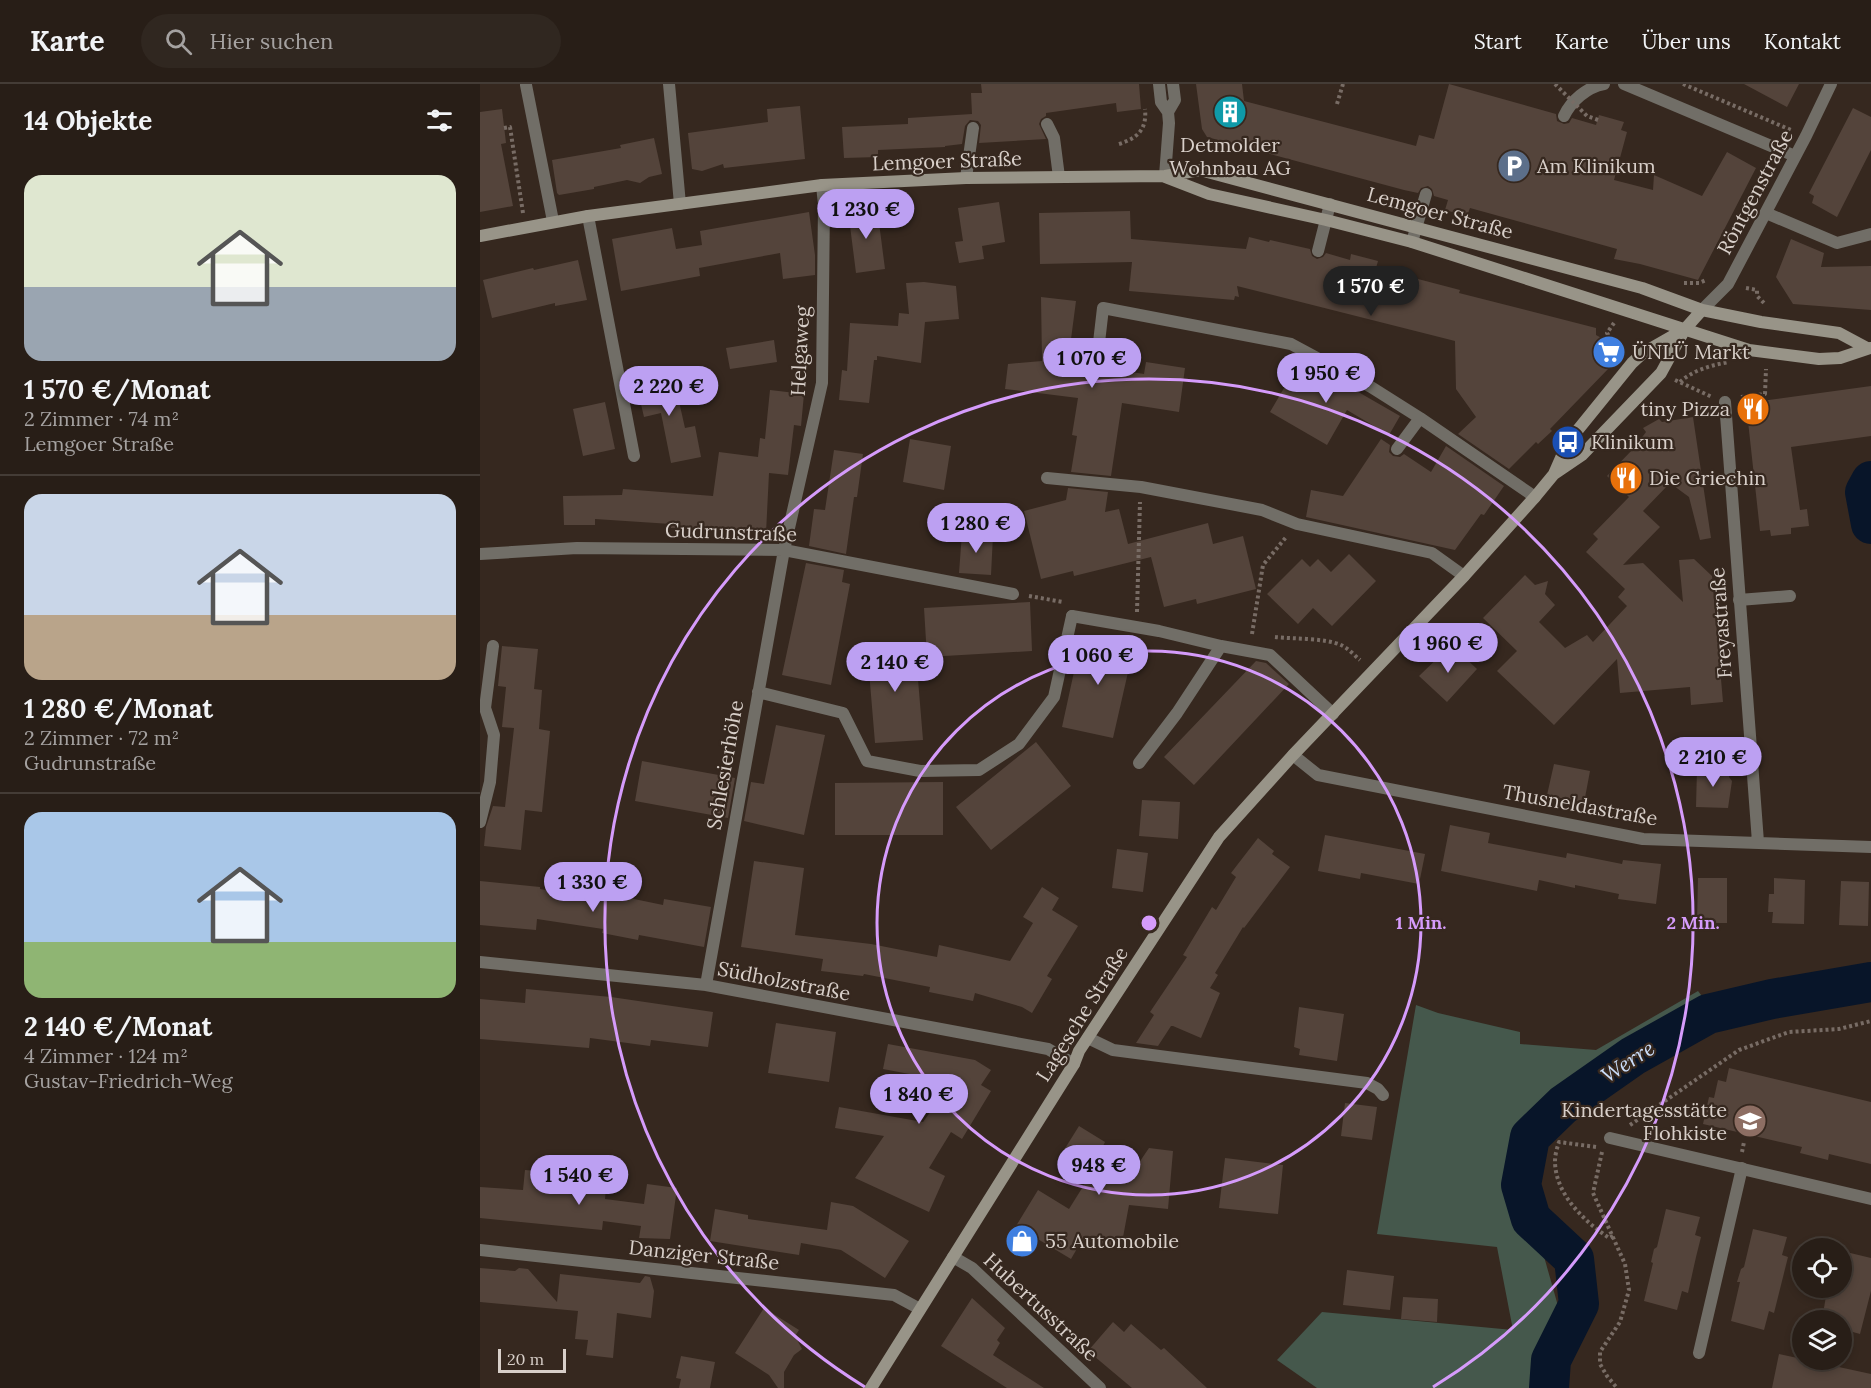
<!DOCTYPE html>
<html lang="de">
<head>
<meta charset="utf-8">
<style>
  body { margin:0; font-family:Lora,serif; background:#302720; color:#f1f3f6; height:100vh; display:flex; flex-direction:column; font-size:22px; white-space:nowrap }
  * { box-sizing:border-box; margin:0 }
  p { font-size:20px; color:#a5a2a1 }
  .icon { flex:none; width:33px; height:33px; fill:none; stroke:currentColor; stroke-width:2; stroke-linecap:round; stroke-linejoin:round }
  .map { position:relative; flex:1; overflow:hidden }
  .side { display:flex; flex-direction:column; background:#281e17; width:480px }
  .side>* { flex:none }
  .fabs { position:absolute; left:1312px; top:1154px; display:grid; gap:12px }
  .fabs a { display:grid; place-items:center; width:60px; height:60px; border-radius:50%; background:#281e17; box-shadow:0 3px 9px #0003,0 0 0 2px #443c36; font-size:30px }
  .scale { position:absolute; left:18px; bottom:15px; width:68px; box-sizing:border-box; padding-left:6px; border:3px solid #d8cfc9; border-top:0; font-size:16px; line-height:21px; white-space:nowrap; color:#d8cfc9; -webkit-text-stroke:4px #36281f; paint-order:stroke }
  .price { position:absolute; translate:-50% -51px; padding:0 14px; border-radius:21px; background:#bca0f2; color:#111; font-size:20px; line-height:39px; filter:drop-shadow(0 2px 3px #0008) }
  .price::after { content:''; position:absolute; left:50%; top:36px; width:18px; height:14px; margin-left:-9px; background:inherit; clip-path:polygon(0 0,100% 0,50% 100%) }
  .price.current { background:#222; color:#fff }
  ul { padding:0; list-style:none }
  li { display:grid; align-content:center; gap:12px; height:318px; padding:0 24px }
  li+li { border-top:2px solid #443c36 }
  li span { display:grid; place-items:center; height:186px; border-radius:18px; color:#555 }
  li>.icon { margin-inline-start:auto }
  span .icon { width:108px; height:108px; fill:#fffc; stroke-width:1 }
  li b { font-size:26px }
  h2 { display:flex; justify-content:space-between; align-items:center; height:72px; padding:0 24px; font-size:26px }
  header { display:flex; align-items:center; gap:36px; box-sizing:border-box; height:84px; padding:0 30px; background:#281e17; border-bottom:2px solid #443c36 }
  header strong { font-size:28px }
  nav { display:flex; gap:33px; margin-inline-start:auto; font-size:21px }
  .search { width:420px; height:54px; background:#302720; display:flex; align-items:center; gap:15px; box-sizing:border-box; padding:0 21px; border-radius:33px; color:#a5a2a1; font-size:22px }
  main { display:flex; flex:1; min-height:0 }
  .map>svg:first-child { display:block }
  .green { fill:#45584c }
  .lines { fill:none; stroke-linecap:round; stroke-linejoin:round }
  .river { stroke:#081529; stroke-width:40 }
  .building { fill:#54443b }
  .path { stroke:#786c65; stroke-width:4; stroke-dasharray:3 3; stroke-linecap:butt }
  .lane { stroke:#716e67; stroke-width:12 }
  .street { stroke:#716e67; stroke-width:12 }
  .secondary { stroke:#989488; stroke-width:12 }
  .path-bridge { stroke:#786c65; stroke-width:4; stroke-dasharray:3 3; stroke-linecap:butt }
  .ring { fill:none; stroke:#d59bfb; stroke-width:3 }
  .labels { text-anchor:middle; stroke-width:4.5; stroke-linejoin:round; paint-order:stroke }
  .poi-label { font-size:20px; fill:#d8cfc9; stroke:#36281f; text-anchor:start }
  .street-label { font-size:20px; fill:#d8cfc9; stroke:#36281f }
  .water-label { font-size:21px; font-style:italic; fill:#caddfa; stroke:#36281f }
  .centre { fill:#d59bfb; stroke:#36281f; stroke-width:3 }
  .ring-label { font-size:18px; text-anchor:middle; font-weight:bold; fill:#d59bfb; stroke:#36281f; stroke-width:4.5; stroke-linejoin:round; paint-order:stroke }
</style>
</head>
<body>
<header>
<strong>Karte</strong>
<div class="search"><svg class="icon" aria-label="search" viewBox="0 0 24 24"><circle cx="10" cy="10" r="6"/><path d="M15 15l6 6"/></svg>Hier suchen</div>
<nav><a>Start</a><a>Karte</a><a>Über uns</a><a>Kontakt</a></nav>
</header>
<main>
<section class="side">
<h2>14 Objekte<svg class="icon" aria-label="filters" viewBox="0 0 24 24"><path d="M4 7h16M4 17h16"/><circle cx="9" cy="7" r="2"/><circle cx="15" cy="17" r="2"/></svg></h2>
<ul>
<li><span style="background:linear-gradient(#dfe7d0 60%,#9aa5b1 0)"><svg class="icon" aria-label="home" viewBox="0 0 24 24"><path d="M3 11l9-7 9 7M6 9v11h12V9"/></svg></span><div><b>1 570 €/Monat</b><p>2 Zimmer · 74 m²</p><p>Lemgoer Straße</p></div></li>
<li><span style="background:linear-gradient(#c9d6e8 65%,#b9a48a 0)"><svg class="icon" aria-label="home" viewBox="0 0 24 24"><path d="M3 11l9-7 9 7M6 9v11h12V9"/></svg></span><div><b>1 280 €/Monat</b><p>2 Zimmer · 72 m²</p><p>Gudrunstraße</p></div></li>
<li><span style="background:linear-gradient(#a9c7e8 70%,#8fb573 0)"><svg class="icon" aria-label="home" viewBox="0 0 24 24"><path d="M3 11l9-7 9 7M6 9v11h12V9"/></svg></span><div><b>2 140 €/Monat</b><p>4 Zimmer · 124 m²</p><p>Gustav-Friedrich-Weg</p></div></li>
</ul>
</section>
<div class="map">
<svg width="1391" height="1304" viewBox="0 0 1391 1304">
  <rect width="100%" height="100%" fill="#36281f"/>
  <path class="green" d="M1218,907L1225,916L1075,1012L1042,1048L1027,1090L1025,1111L1063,1169L1080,1229L1063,1280V1304H837L797,1276L842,1228L1033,1246L1017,1163L897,1150L936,921L958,929L1040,948V960L1116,966Z"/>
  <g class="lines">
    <path class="river" d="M1391,397L1385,408L1391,440
      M1069,1304L1071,1276L1099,1220L1094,1175L1051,1135L1041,1101L1050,1053L1083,1021L1153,972L1228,930L1292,915L1391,898"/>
  </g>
  <path class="building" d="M501,0H659L661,25L637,28L636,19L566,29V32L561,35L559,40L566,55L499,59L501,41L498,37L490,36L485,42L482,60L465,62V63L398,66V73L364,74L362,43L428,40V34L492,30L491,9H502Z
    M716,0H762L764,17L936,62L939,51L954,55L969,0L1076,30L1077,37L1084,40L1089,39L1092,34L1116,41L1119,31L1144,38L1141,46L1147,48L1134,96L1173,106L1174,91L1222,112L1247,68L1276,84L1218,196L1160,180L1134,175L1137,165L990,124L987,132L965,126L968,116L954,112L952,105L948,102L941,104L938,109L924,106L727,53L722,45Z
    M1264,0H1319L1307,23Z
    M320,22L325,75L244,84L243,80L222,87L212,85L208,49L288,38L287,25Z
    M1373,24L1391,33V66L1357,133L1332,119L1334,112L1329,109Z
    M22,25L26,59L21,60L33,122L0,128V28Z
    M174,54L182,90L169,93L160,99L147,96L114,103V105L79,111L77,109L72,76L141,64L140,61Z
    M519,118L525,158L502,162L504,175L479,179L475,158L483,157L478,124Z
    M397,123L405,185L376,189L368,126Z
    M650,127L651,155L766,165L769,153L789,158L790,156L830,165L832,172L837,175L843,173L846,169L870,176L871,170L898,177L896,184L980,206L979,209L1116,244V251L1125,256L1129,262L1130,272L1125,280L1129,284L1070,345L1072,347L1058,360L1056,358L1029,385L978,350L996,333L976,305L975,257L757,202L759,213L755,212L754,216L649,207L652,178L560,180L559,129Z
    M329,128L335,171V191L303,195L300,169L219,184L220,192L141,207L132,155L192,144L196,165L222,161L220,147Z
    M1311,155L1344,169L1341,183L1391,182V226L1313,220L1296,193Z
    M98,176L107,216L75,222V219L12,234L3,196L53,184L54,186Z
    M444,198L476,202L479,235L445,238L441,279L397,272V276H394L389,319L359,316L362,286L367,287L370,239L418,242L419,229L429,230L426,199Z
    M561,213L596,217L588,278L664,290L666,278L705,284L699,328L642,319L631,392L591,388L597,352L592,351L598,314L525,305L528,280L562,277Z
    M294,256L297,278L250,285L246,264Z
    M821,275L920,332L909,351L867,326L847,361L790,328Z
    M193,291L205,344L215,342L221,373L191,379L181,329L164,333L156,299Z
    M1391,302V352L1311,363L1320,426L1327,425L1329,442L1311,444V450L1291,452L1290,446L1280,447L1266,319Z
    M290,306L324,310L321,342L314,341L308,391L289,389L286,449L191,444V440L115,435V441H84L83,412L142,411L143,405L233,412L239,368L278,373L280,354L285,355Z
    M125,318L135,365L103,372L93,325Z
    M1213,333L1231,454L1220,456L1209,413L1190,399L1163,427L1180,443L1143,481L1163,479L1203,518L1199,476L1214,475L1232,492L1243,618L1211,621L1210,603L1140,609L1137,575L1074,641L1017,587L1037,567L1003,534L1045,491L1055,501L1068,497L1065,510L1075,521L1059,538L1085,564L1107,551L1113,558L1147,522L1138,513L1145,505L1106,468L1118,455L1113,450L1149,413L1127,392L1154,364L1166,348L1163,344L1179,335L1182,338Z
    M430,355L471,362L464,406L423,398Z
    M901,355L910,361L909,368L913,372L920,373L924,370L951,388L966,362L1024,402L1004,431L1001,430L975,466L826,433L831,406L863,412Z
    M354,366L383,370L377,413H374L366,470L329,462L334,425L345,426Z
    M588,404L628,408L625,428L639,425L648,460L728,439L733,460L763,452L776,505L717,520L716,515L684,523L671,473L594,492L593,487L561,495L544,427L586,416Z
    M482,449L513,451L511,491L479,489Z
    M869,470L896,497L852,542L833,524L818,540L787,510L822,475L830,483L838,475L851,488Z
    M326,479L364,486L362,498L370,500L351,601L302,591Z
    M550,518L552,567L447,573L444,524Z
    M602,551L654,562L633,654L582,643Z
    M435,559L443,656L395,659L387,563Z
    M22,562L58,565L54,605L62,606L59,645L70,647L62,728L45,726L41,766L4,762L6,743L13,722L25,723L34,644L22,643L26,603L18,602Z
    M967,565L977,575L981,570L997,585L967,618L939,592Z
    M776,577L786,579L809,600L714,701L684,673Z
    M296,641L345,651L324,751L264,737L271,698L284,700Z
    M556,658L591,702L511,766L476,723Z
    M162,677L255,694L248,734L155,717Z
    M1074,680L1110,687L1104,719L1067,711Z
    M1217,685L1249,686V693L1252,697L1248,724L1216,723Z
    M463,698V751H355V699Z
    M662,716L700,718L698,755L659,752Z
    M970,741L1010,749L1008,759L1086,774L1087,769L1142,780L1143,776L1181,780L1176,820L1138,815L1139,810L1095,801V804L1059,796L1057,807L961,787Z
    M845,751L945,770L939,800L881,789L880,795L838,787Z
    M778,754L794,767L792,770L810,783L764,844L763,843L735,889L738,891L730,904L740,909L721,954L693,942H691L678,962L656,959L674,931L670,928L707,873L703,871L732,823L736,826L756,793L751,789Z
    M637,765L668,769L663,808L632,804Z
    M274,777L324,784L315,851L391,860L457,873L459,861L530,877L553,839L543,833L562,803L579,814L572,826L598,842L567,892L572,895L552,929L542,923L495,909L493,917L449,908L450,903L384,890L383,892L341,887L343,875L261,863Z
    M1218,794H1247V839H1217Z
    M1294,794L1325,796L1324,840L1292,839L1293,828H1288L1289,810H1294Z
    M0,797L60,803V805L129,816L130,810L183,821L184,815L231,823L224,863L159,851L158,856L122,849L123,845L57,835L56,846L0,841Z
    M1361,797L1389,798L1388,842L1359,841Z
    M46,905L131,913L233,928L228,963L171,956L170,962L110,954L109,964L0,955V915L45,919Z
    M819,923L864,930L857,977L819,971L820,965L814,963Z
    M296,939L356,948L349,998L288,989Z
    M408,960L495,976L511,986L501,1001L511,1007L482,1055L471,1048L449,1084L465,1092L449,1128L375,1094L404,1052L355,1044L359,1023L443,1038L469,1002L444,998L445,993L403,985Z
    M1249,984L1391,1018V1080L1349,1070L1348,1076L1320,1069L1322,1063L1223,1040L1229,1013L1234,1014L1238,996L1246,998Z
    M865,1019L897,1023L892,1056L861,1052Z
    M599,1042L625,1058L622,1064L654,1086L669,1064L693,1067L688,1125L649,1121L641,1164L602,1156L591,1175L536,1142L558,1106L589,1125L609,1093L579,1074Z
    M745,1074L803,1081L798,1130L739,1124Z
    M45,1086L68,1088L67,1097L126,1104L125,1115L164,1120L167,1100L197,1104L190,1155L159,1154L161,1142L123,1137L122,1146L0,1134V1103L43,1106Z
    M351,1118L373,1122L429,1157L405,1194L361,1166L321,1159L319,1171L230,1157L235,1125L268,1131V1135L347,1146Z
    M1186,1125L1220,1133L1215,1151L1221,1153L1216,1173L1208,1209L1202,1207L1197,1226L1164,1217L1173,1179L1171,1178L1174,1165L1177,1163Z
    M1273,1145L1307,1153L1302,1171L1308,1173L1294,1229L1289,1227L1284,1246L1251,1237L1260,1198H1257L1261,1185L1264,1183Z
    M1362,1167L1391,1174V1207L1380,1250L1362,1245V1236H1342L1347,1206L1354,1203H1362Z
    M0,1184L35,1187L39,1184L48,1185L77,1218L80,1190L160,1199L165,1192L170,1193L174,1207L171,1234L137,1229L133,1274L106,1271L108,1256L95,1255L98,1227L0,1218Z
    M867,1186L914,1192L910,1226L863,1221Z
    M923,1213L958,1215L957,1238L921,1235Z
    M492,1214L525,1244L517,1256L520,1259L513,1271L564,1304H527L461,1262Z
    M284,1224L319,1246L315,1252L322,1265L314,1271L304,1288V1304H298L289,1291L255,1269Z
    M633,1238L644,1248L651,1240L681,1266L684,1264L727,1304H652L608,1267Z
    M1299,1270L1391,1290V1304H1292Z
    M201,1272L235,1278L230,1304H199L201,1295L196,1294Z"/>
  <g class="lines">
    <path class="path" d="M1203,0L1311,46
      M857,20L863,0
      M24,44L30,43L43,129
      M639,60C658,54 667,45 665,25
      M1204,199H1219L1226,196
      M1266,204L1277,206V212L1285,220
      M1134,239L1127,249L1136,263L1137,271
      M1195,296L1232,313
      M1200,298C1213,286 1232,281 1249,278
      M1261,313L1285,310L1286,285
      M549,512L583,518
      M657,528L660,418
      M772,550L783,481L807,452
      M795,553C813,555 845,554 861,561C868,564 874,571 880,576
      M1150,1041L1259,966L1309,948L1359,945L1391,937
      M1116,1063L1079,1058C1077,1064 1075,1071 1075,1077C1075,1110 1104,1137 1129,1154L1133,1152
      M1122,1068L1113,1109L1145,1180L1149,1206L1140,1238L1120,1268V1280L1127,1292L1137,1304
      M1262,1068L1264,1058"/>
    <path class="lane" d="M189,0L200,120
      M1144,0L1315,72
      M46,1L73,137
      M1084,32C1091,17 1107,3 1124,0
      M567,40L574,54L579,93
      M486,94L493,44
      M1286,129L1357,159L1391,150
      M108,132L154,372
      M932,158L946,110
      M838,167L850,120
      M618,267L623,224L811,260L891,303L940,334L1055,413
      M917,365L940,334
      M567,394L661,403L782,426L817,440L952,469L984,492
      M1259,516L1310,512
      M592,532L679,547L741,562L790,571L853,630
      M659,679L697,629L741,562
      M0,738L10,698L14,651L5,624L13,562
      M608,954L633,966L887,999L898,1005L903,1011
      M1219,1269L1262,1084"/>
    <path class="street" d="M679,0L681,18L688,28L689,39L685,92
      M688,28L695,16L693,0
      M1222,226L1248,200L1326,52L1351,0
      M1245,318L1278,758
      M0,470L97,464L304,466L533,510
      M278,608L363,629L387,677L440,687L499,686L539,660L574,613L592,532
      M813,671L838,691L1163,755L1391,763
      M0,878L226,901L568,965L594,980
      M226,901L304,466L342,299L344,121L342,101
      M1130,1054L1391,1115
      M0,1166L414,1211L440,1225
      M473,1173L492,1184L620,1304"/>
    <path class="secondary" d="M685,93L729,110L846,136L932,158L1269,266L1339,275L1360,274L1390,264
      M0,152L108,132L342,101L486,94L685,92L720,86L1162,204L1222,226L1281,238L1359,249L1387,264
      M1074,390L1102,371L1181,289L1205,245L1222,226
      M391,1304L594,980L599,967L739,753L813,671L984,492L1055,413L1074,390L1088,358L1152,279L1163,269L1205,245"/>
    <path class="path-bridge" d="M1075,0L1107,32L1118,36"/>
  </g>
  <g class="ring">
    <circle cx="669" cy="839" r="272"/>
    <path d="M385 1303A544 544 0 1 1 953 1303"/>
  </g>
  <defs>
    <g id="building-disc" transform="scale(1.725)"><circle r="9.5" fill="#0f9aa8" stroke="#36281f"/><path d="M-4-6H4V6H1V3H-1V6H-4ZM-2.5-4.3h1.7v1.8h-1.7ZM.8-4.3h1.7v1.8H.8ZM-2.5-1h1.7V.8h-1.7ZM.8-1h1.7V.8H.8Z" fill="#fff"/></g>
    <g id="parking-disc" transform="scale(1.725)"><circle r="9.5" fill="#5c6f8a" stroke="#36281f"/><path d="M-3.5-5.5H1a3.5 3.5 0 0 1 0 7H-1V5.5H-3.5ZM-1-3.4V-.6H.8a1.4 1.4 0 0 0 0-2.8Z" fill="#fff"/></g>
    <g id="supermarket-disc" transform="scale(1.725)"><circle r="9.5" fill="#3f7fe0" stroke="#36281f"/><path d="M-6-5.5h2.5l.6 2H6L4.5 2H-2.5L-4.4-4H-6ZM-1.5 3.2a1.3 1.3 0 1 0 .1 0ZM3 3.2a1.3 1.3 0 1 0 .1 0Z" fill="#fff"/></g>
    <g id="restaurant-disc" transform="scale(1.725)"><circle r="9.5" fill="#e8710a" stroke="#36281f"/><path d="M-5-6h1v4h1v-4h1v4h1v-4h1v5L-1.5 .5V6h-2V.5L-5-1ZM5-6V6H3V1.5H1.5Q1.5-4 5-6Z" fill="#fff"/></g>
    <g id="bus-disc" transform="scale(1.725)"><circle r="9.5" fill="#1a4fb4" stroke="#36281f"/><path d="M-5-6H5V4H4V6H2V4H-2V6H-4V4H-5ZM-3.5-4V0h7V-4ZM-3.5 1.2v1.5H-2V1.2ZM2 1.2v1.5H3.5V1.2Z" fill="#fff"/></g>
    <g id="school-disc" transform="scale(1.725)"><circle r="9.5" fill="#8d6e63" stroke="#36281f"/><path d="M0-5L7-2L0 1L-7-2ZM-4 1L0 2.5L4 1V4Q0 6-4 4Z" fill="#fff"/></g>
    <g id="shop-disc" transform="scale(1.725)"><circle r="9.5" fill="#3f7fe0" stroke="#36281f"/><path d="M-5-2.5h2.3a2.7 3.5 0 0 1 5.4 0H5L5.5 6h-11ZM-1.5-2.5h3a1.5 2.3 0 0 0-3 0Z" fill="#fff"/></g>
  </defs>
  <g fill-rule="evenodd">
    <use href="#building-disc" x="750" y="28"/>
    <use href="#parking-disc" x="1034" y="82"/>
    <use href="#supermarket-disc" x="1129" y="268"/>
    <use href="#restaurant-disc" x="1273" y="325"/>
    <use href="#bus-disc" x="1088" y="358"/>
    <use href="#restaurant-disc" x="1146" y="394"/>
    <use href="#school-disc" x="1270" y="1037"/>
    <use href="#shop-disc" x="542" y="1157"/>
  </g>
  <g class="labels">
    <g class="poi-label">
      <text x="750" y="68" text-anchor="middle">Detmolder<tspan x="750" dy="23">Wohnbau AG</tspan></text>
      <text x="1057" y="89">Am Klinikum</text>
      <text x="1152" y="275">ÜNLÜ Markt</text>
      <text x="1250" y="332" text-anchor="end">tiny Pizza</text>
      <text x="1111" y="365">Klinikum</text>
      <text x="1169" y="401">Die Griechin</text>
      <text x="1247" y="1033" text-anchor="end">Kindertagesstätte<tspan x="1247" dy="23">Flohkiste</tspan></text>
      <text x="565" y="1164">55 Automobile</text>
    </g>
    <g class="street-label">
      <text transform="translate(467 77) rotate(-2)" y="7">Lemgoer Straße</text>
      <text transform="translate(1275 108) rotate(-62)" y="7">Röntgenstraße</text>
      <text transform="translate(960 129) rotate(15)" y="7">Lemgoer Straße</text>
      <text transform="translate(320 267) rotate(-87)" y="7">Helgaweg</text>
      <text transform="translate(251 448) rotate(2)" y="7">Gudrunstraße</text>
      <text transform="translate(1241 539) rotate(-94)" y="7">Freyastraße</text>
      <text transform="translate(245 681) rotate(-80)" y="7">Schlesierhöhe</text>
      <text transform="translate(1100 721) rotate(10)" y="7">Thusneldastraße</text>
      <text transform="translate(304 897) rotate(11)" y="7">Südholzstraße</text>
      <text transform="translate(602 930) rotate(-58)" y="7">Lagesche Straße</text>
      <text transform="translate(224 1171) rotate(6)" y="7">Danziger Straße</text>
      <text transform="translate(561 1223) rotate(43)" y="7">Hubertusstraße</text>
    </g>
    <g class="water-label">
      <text transform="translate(1148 978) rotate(-33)" y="7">Werre</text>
    </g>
  </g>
  <circle cx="669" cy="839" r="9" class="centre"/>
  <g class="ring-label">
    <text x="941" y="845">1 Min.</text>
    <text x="1213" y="845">2 Min.</text>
  </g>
</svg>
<div class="fabs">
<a><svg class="icon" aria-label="locate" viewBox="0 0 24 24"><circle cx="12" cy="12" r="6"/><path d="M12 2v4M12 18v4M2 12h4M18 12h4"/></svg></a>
<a><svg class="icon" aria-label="layers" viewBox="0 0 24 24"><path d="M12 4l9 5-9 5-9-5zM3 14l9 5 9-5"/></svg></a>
</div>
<div class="scale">20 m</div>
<b class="price" style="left:386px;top:156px">1 230 €</b>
<b class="price current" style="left:891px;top:233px">1 570 €</b>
<b class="price" style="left:612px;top:305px">1 070 €</b>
<b class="price" style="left:846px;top:320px">1 950 €</b>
<b class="price" style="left:189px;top:333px">2 220 €</b>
<b class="price" style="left:496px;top:470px">1 280 €</b>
<b class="price" style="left:968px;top:590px">1 960 €</b>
<b class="price" style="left:618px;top:602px">1 060 €</b>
<b class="price" style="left:415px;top:609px">2 140 €</b>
<b class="price" style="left:1233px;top:704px">2 210 €</b>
<b class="price" style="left:113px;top:829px">1 330 €</b>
<b class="price" style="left:439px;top:1041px">1 840 €</b>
<b class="price" style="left:619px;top:1112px">948 €</b>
<b class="price" style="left:99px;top:1122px">1 540 €</b>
</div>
</main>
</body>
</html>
